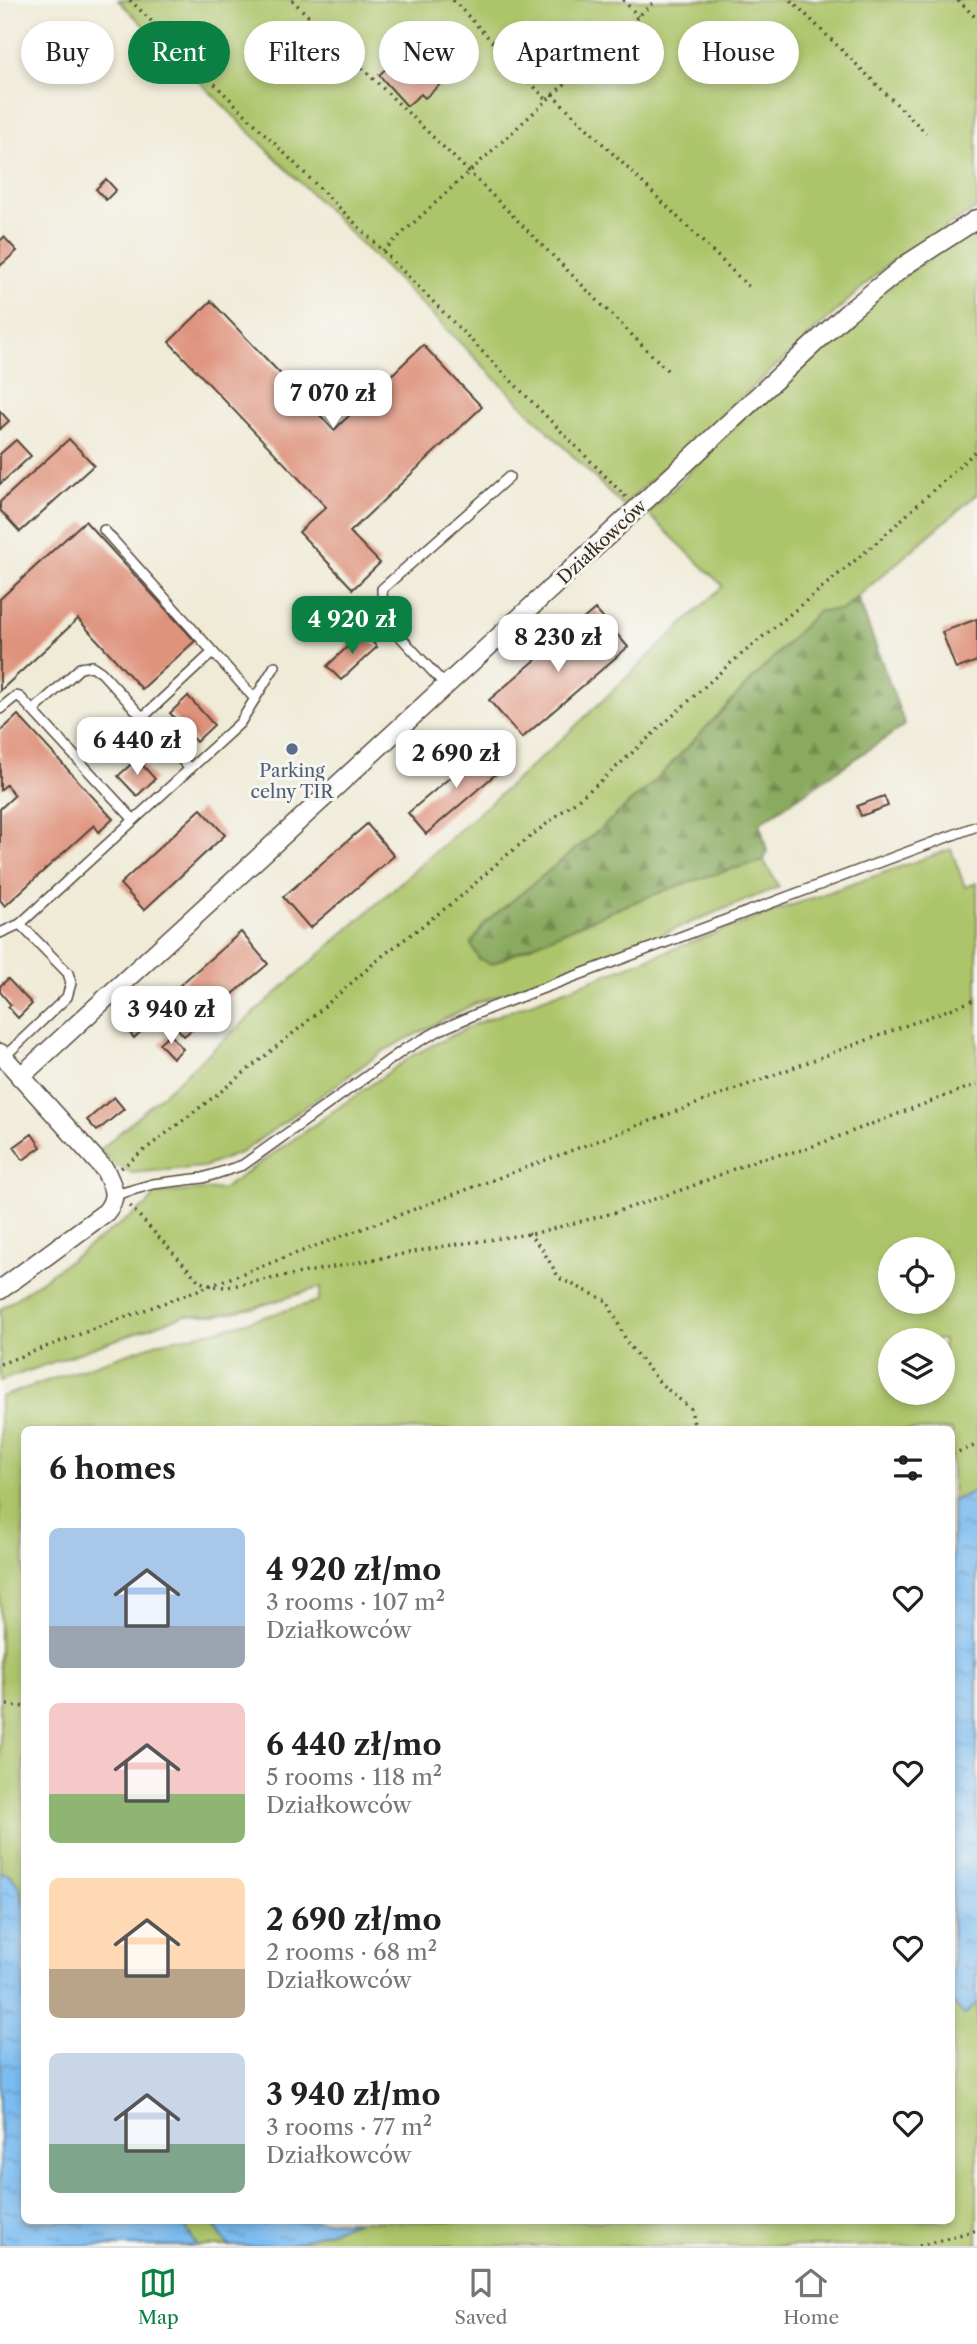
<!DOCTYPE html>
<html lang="en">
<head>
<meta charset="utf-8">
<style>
  body { margin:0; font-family:"Libre Caslon Text",serif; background:#f6f6f6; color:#222; height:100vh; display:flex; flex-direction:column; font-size:26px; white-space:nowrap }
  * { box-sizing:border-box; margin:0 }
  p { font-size:23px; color:#767676 }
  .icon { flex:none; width:38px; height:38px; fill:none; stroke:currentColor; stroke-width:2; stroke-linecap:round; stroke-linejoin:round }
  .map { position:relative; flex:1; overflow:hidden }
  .details { position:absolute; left:21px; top:1426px; width:934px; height:798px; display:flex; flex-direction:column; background:#fff; border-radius:10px; box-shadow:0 4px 10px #0003 }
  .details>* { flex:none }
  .top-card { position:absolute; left:21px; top:21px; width:936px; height:63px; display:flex; gap:14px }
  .controls { position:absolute; left:878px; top:1237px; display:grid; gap:14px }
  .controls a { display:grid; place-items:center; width:77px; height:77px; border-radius:50%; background:#fff; box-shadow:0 4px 10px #0003; font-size:35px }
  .price { position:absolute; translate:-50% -60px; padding:0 16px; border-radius:14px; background:#fff; color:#222; font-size:23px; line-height:46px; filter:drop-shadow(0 2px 4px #0008) }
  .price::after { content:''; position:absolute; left:50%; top:42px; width:21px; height:16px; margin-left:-10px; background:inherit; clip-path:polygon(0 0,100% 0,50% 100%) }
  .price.current { background:#0b8043; color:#fff }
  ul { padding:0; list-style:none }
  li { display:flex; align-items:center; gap:21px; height:175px; padding:0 28px }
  li span { display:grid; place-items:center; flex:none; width:196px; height:140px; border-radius:10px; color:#555 }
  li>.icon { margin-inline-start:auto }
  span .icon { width:84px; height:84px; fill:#fffc; stroke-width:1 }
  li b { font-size:30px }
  h2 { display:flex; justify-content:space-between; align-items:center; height:84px; padding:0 28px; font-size:30px }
  .tag { padding:0 24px; border-radius:32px; background:#fff; box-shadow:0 4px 10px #0003; font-size:24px; line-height:63px }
  .tag.current { background:#0b8043; color:#fff }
  .dock { display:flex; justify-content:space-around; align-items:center; height:98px; border-top:2px solid #e0e0e0; background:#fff; font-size:19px; color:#767676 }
  .dock a { display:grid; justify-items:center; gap:4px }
  .dock .current { color:#0b8043 }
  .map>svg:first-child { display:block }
  .green { fill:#adc56b; stroke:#747844; stroke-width:2; fill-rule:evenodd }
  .forest { fill:url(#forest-firs); stroke:#626a3e; stroke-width:2 }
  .water { fill:url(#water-ripples); stroke:#5c7387; stroke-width:2 }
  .building { fill:#df937d }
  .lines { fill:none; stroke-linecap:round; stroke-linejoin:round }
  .lane-casing { stroke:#56473a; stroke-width:12 }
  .street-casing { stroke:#56473a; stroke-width:21 }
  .path { stroke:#56473a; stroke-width:3.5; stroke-dasharray:2 5; stroke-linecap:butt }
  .lane { stroke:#fff; stroke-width:9 }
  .street { stroke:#fff; stroke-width:18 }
  .service-dot { fill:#5c6f8a; stroke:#f6f6f2; stroke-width:2.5 }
  .labels { text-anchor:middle; stroke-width:6; stroke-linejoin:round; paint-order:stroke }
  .street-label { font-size:18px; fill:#3b2a1e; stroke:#f6f6f2 }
  .service-label { font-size:18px; fill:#4e5e75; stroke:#f6f6f2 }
</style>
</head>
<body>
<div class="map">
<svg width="977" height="2246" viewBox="0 0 977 2246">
  <defs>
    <pattern id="forest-firs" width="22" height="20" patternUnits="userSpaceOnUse" patternTransform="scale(1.75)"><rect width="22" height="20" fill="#8aaa5f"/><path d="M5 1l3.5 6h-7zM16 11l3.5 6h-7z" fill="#728b4e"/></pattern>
    <pattern id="water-ripples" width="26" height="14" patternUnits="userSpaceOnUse" patternTransform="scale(1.75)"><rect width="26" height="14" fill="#7cbcf0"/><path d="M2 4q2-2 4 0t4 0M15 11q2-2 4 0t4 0" fill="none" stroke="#6799c2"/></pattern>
  </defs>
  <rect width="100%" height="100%" fill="#f6f6f2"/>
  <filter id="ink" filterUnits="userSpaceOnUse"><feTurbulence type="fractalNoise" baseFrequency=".0143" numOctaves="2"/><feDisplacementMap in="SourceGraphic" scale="14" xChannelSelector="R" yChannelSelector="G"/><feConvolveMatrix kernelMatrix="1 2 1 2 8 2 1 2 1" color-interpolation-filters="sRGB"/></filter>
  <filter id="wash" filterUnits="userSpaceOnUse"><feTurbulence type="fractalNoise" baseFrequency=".00686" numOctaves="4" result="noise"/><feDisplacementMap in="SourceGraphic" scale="28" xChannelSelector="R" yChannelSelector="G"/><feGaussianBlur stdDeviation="1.57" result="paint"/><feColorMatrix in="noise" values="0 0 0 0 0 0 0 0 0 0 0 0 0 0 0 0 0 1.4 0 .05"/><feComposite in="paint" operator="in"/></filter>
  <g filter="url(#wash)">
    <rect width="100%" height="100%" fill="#f0ebd7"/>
    <path class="green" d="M118,0H977V208L888,264L623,506Z
      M977,226V494L842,610L818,611L655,781L599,830L485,923L471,944L491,964C580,924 668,883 764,861L779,887L600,959L474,1004L383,1051L242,1152L204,1167L130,1173L115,1165L100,1150L563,738L723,586L648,514L841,319Z
      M951,849L965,887L977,883V1490L952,1501V1430H24V1910L20,1888L10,1874L0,1872V1397L161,1342L215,1331L318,1301L321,1287L253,1308L217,1315H185L0,1381V1310L148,1204L157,1193L223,1189L413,1055L475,1024L753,919ZM891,1250H943V1302H891ZM891,1340H943V1393H891Z
      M952,2002L964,2016L977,2003V2246H287L358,2221H952Z
      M182,2221H211L229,2246H197Z"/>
    <path class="forest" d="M858,598L905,725L760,823L767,852L764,861C668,883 580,924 491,964L479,959L471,944L485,923L599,830L655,781L818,611L842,610Z"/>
    <path class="water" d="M977,1490V2003L964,2016L952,2002V1501Z
      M0,1872L10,1874L20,1888L24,1910V2221H182L197,2246H0Z
      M211,2221H358L287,2246H229Z"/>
    <g id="blocks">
      <path class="building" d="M410,47L443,82L425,98L421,94L407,106L379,75Z
        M106,179L116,190L106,200L96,189Z
        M4,237L17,251L0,266V241Z
        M211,301L334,430L423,345L482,407L350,532L380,563L353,589L299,532L326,507L169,342Z
        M0,411L9,421L0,429Z
        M69,439L94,465L20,532L0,510V502Z
        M16,440L31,456L0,484V454Z
        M85,521L195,641L142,689L78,619L0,691V599Z
        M595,609L628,647L522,738L489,700Z
        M977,619V661L956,669L942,632Z
        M363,632L377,647L341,680L327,666Z
        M188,696L214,725L196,742L170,713Z
        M18,715L113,819L99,832L94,825L5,906L0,900V809L15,795L6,785L0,790V732Z
        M486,747L504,767L426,834L408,813Z
        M137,759L155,779L137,796L118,776Z
        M884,796L888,806L861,816L857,806Z
        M201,809L225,835L144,910L120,884Z
        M367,824L394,856L310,928L283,897Z
        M241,932L268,964L184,1036L157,1005Z
        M8,979L32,1004L18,1018L8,1007L11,1005L0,992V986Z
        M141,1002L156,1018L134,1038L120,1021Z
        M170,1034L183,1049L173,1058L159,1043Z
        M114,1097L124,1109L97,1131L87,1120Z
        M32,1134L41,1147L23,1160L14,1147Z"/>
    </g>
  </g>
  <g filter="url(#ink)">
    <use href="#blocks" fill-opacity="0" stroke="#56473a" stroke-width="2"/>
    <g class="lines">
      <g class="lane-casing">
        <path id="lane" d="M104,530L255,699
          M446,686L383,618L382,589L509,477
          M0,709L16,696L20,697L134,820
          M34,710L80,668L92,666L101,672L190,769
          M143,717L213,652
          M0,933L20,924
          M4,1057L67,997L71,983L68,973L20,924L240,723L275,666
          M115,1195L153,1184L203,1178L243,1165L405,1049L440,1030L490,1008L977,826"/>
      </g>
      <g class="street-casing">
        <path id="street" d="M0,1053L105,1170C113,1187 119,1196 106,1212L0,1290
          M20,1077L504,632L846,314L907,264L977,219"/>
      </g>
      <path class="path" d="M130,0L383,251L626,497
        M292,0L468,171L669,372
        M453,0L546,99
        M623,0L638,16
        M791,0L926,133
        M958,0L977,19
        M552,94L751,289
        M383,251L656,0
        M121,1168L219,1093L302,1026L381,957L459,898L503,858L600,782L725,668L875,544L977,450
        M130,1206L200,1282L213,1286L227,1287L445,1246L536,1233L613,1213L690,1187L758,1159L803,1150L977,1084
        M528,1233L542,1249L559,1278L607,1301L628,1344L661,1384L691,1409L695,1430
        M0,1364L977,999
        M952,1454L977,1445
        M0,1704L24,1707
        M919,2246L977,2230"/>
      <use href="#lane" class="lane"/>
      <use href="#street" class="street"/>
    </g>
  </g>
  <circle class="service-dot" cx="292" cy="749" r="7"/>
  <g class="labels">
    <g class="street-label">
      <text transform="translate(602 542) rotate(-43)" y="6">Działkowców</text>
    </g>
    <g class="service-label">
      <text x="292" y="777">Parking<tspan x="292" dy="21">celny TIR</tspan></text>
    </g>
  </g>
</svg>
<div class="controls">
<a><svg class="icon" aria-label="locate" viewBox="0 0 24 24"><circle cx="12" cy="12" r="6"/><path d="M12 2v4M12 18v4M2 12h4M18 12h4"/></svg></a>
<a><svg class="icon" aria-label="layers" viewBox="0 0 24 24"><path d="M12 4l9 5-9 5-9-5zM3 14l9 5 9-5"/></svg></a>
</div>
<b class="price" style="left:333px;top:430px">7 070 zł</b>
<b class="price current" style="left:352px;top:656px">4 920 zł</b>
<b class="price" style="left:558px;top:674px">8 230 zł</b>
<b class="price" style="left:137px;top:777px">6 440 zł</b>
<b class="price" style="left:456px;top:790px">2 690 zł</b>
<b class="price" style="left:171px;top:1046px">3 940 zł</b>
<div class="top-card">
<a class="tag">Buy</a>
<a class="tag current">Rent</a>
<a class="tag">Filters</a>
<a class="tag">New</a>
<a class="tag">Apartment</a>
<a class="tag">House</a>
</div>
<section class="details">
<h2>6 homes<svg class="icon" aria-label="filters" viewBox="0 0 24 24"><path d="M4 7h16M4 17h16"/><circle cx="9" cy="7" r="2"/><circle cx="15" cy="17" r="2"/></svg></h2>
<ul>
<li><span style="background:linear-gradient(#a9c7e8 70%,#9aa5b1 0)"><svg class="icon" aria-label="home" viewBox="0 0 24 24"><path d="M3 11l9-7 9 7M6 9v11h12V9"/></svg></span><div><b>4 920 zł/mo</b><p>3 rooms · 107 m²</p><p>Działkowców</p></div><svg class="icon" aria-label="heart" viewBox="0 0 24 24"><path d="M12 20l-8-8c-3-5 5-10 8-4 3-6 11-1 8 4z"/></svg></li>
<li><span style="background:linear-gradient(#f6c9c9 65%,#8fb573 0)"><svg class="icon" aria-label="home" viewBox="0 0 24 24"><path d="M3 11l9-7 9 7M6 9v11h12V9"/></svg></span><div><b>6 440 zł/mo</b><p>5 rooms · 118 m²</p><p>Działkowców</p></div><svg class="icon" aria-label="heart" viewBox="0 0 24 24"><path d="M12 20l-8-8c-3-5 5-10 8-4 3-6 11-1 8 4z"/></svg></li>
<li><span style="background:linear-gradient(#ffd9b3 65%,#b9a48a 0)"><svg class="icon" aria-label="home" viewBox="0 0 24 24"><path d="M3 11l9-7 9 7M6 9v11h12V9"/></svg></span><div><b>2 690 zł/mo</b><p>2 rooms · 68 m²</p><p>Działkowców</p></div><svg class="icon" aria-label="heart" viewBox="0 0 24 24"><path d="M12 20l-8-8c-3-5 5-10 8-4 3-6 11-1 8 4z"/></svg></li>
<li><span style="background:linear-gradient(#c9d6e8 65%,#7fa58c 0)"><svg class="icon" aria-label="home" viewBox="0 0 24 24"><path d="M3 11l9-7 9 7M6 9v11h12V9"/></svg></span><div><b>3 940 zł/mo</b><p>3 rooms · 77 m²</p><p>Działkowców</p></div><svg class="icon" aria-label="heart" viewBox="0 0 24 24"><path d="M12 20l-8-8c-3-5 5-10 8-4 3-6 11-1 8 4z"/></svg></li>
</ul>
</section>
</div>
<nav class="dock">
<a class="current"><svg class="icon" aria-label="map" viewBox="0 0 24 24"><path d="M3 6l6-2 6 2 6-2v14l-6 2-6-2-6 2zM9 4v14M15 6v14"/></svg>Map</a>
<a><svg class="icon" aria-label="saved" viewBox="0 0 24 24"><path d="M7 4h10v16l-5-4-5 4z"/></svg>Saved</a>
<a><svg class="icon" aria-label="home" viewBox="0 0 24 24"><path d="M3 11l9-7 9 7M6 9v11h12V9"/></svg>Home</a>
</nav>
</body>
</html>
